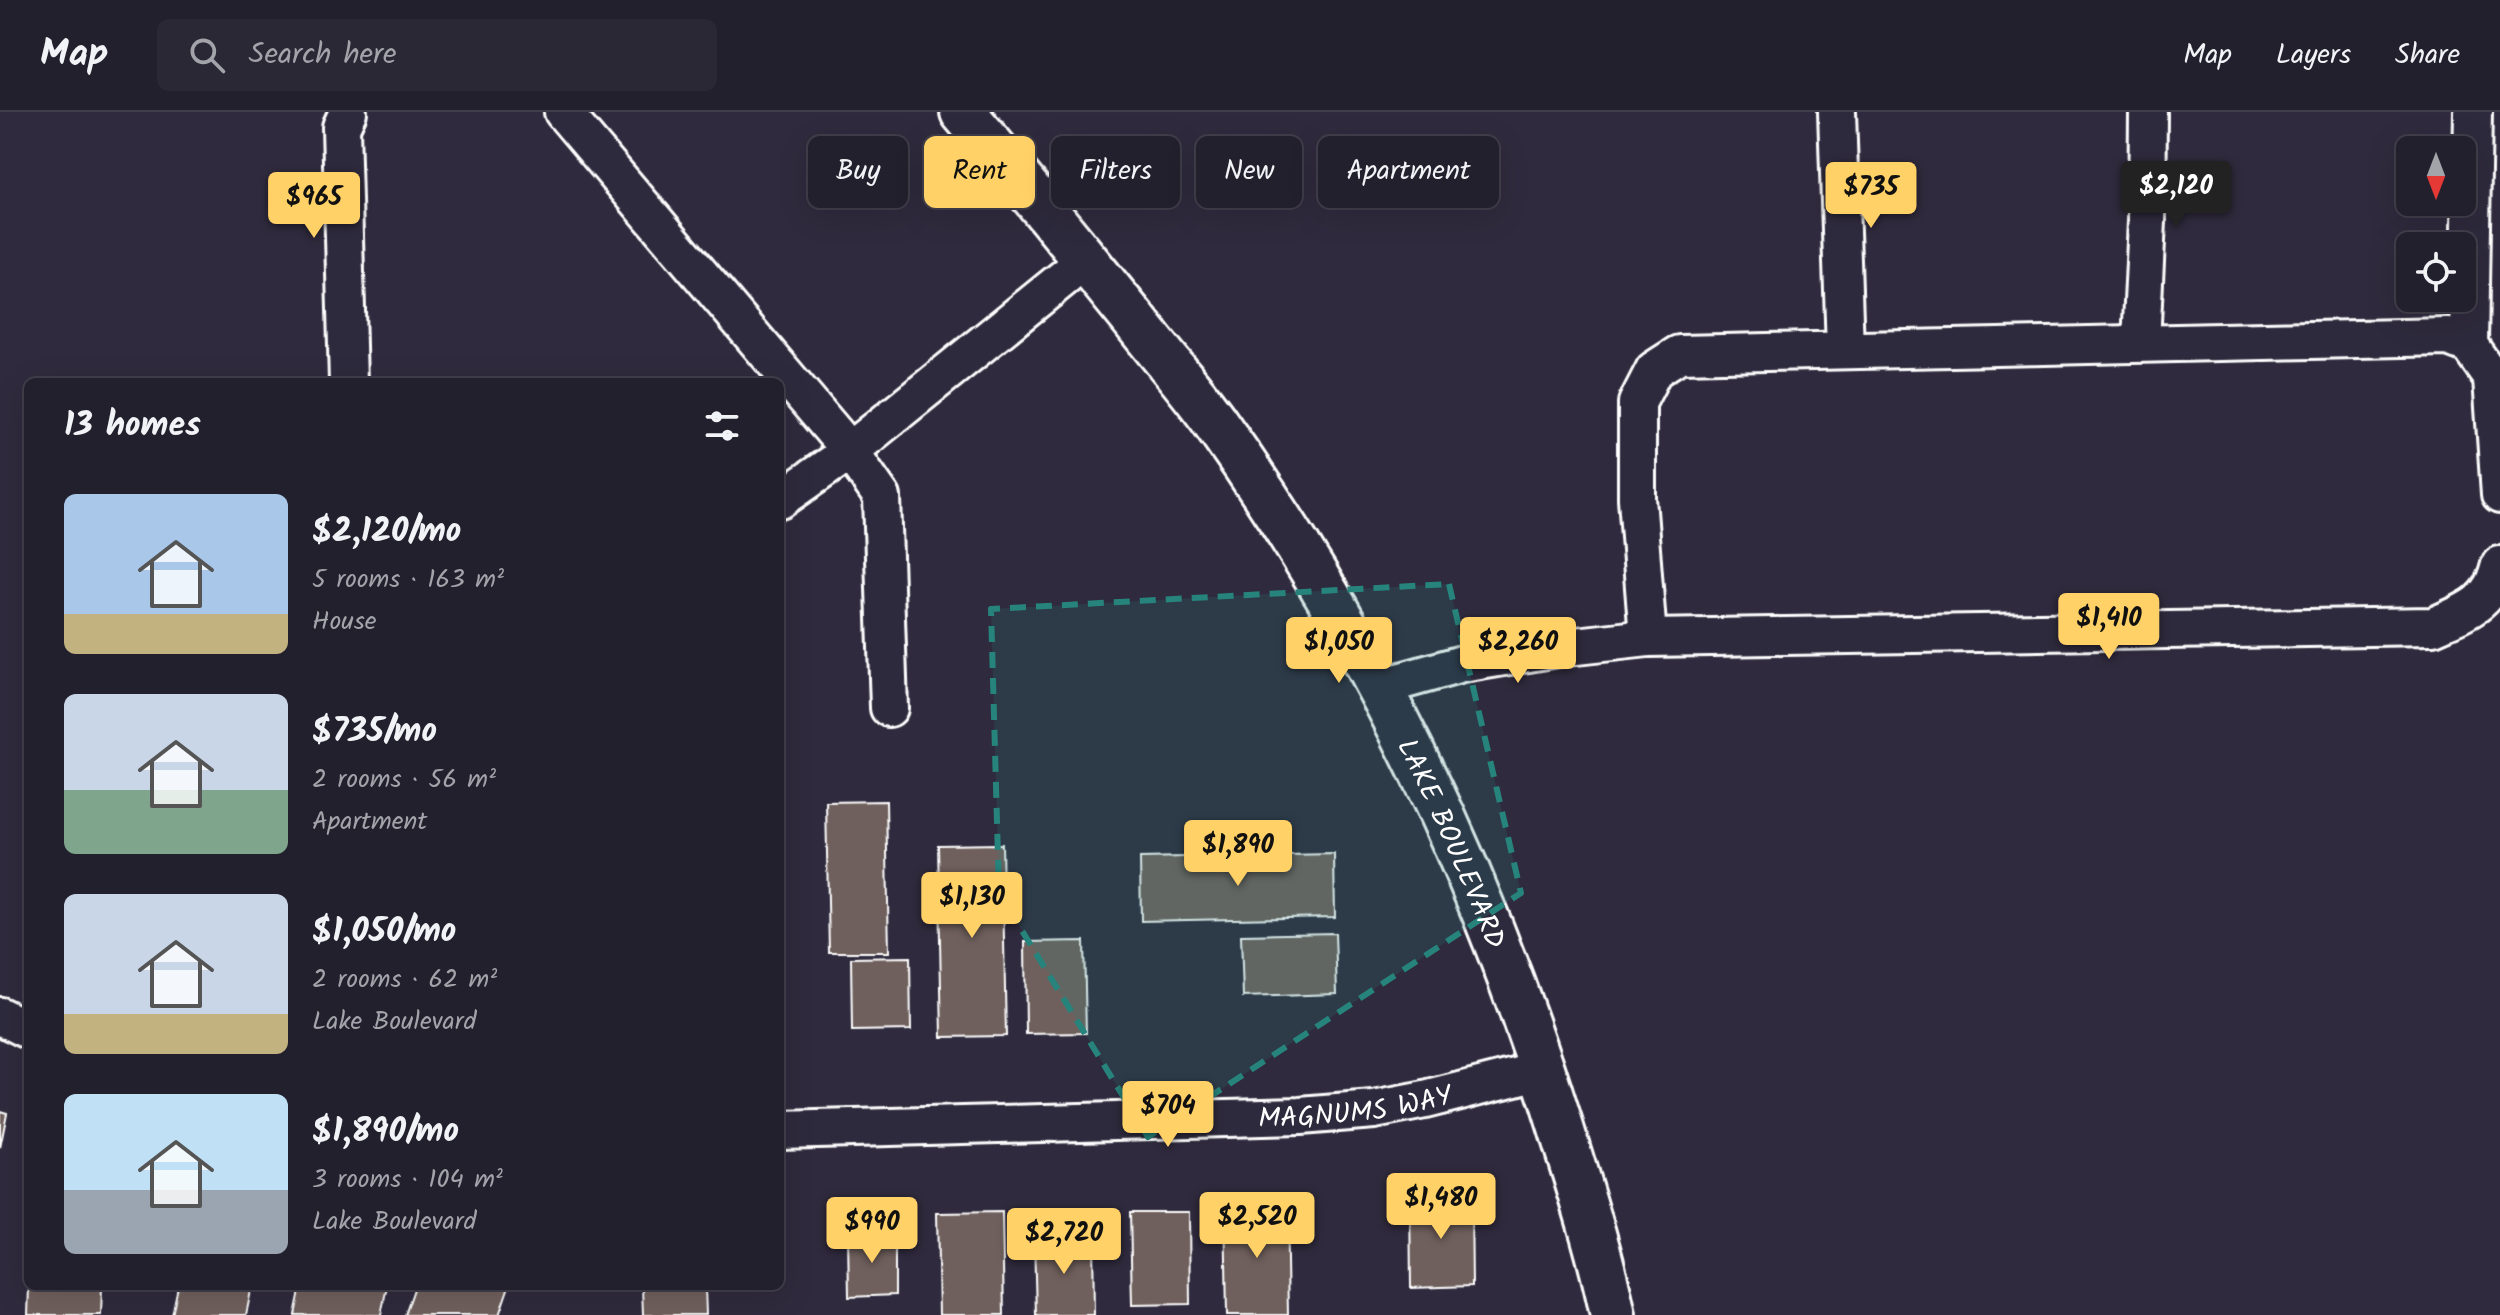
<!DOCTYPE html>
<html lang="en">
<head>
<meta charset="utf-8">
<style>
  body { margin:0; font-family:Kalam,sans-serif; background:#2b2836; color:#f1f3f6; height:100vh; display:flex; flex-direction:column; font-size:30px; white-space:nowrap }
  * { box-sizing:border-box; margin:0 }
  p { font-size:26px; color:#a3a3aa }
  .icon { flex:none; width:44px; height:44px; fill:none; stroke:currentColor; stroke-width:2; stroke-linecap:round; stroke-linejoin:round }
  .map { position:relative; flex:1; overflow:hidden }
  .panel { position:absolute; left:24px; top:266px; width:760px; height:912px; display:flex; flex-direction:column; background:#23202e; border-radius:12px; box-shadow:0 8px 32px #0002,0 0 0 2px #403e4a }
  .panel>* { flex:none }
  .hud { position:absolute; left:808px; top:24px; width:760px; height:72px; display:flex; gap:16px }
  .needle { width:52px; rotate:180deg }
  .buttons { position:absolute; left:2396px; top:24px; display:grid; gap:16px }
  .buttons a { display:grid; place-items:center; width:80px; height:80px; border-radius:12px; background:#23202e; box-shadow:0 8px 32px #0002,0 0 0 2px #403e4a; font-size:40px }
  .price { position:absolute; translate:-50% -68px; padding:0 18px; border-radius:8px; background:#ffd166; color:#111; font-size:26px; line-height:52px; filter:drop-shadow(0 2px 4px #0008) }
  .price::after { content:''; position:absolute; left:50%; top:48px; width:24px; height:18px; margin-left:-12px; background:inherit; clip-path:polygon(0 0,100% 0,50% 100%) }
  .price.current { background:#222; color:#fff }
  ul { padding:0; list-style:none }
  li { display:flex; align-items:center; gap:24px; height:200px; padding:0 40px }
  li span { display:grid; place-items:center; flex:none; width:224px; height:160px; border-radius:12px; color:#555 }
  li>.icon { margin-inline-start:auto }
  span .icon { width:96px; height:96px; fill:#fffc; stroke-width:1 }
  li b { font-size:34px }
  h2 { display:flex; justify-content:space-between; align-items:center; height:96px; padding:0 40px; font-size:34px }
  .tag { padding:0 28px; border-radius:12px; background:#23202e; box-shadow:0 8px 32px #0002,0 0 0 2px #403e4a; font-size:28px; line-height:72px }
  .tag.current { background:#ffd166; color:#111 }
  header { display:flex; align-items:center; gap:48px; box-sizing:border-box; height:112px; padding:0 40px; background:#23202e; border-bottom:2px solid #403e4a }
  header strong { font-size:38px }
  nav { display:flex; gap:44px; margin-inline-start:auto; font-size:28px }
  .search { width:560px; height:72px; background:#2b2836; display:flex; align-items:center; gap:20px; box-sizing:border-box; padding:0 28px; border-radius:12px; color:#a3a3aa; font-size:30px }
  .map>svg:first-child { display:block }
  .building { fill:#6f615d; stroke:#fff; stroke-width:2 }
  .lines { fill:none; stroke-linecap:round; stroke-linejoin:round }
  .street-casing { stroke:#fff; stroke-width:42 }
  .secondary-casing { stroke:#fff; stroke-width:50 }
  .street { stroke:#2f2a3d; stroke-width:36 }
  .secondary { stroke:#2f2a3d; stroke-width:44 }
  .marked { fill:#27847c; fill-opacity:0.2; stroke:#27847c; stroke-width:6; stroke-dasharray:16 10; stroke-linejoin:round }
  .labels { text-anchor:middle; stroke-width:6; stroke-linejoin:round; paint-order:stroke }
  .street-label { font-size:28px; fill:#fff; stroke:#2f2a3d }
</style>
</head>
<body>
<header>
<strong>Map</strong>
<div class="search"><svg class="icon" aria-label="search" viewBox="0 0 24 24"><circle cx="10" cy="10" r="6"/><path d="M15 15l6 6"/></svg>Search here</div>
<nav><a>Map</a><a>Layers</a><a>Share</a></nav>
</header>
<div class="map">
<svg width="2500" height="1203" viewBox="0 0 2500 1203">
  <rect width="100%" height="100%" fill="#2f2a3d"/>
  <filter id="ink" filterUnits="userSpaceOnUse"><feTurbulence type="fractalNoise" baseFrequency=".0125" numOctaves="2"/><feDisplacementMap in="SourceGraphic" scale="16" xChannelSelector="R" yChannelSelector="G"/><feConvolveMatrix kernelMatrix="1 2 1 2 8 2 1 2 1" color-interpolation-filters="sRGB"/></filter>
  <g filter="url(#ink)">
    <path class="building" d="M886,689L889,840H829L826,690Z
      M24,705H28V776H26Z
      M1002,732L1006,924L942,925L938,733Z
      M1334,742L1335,805L1141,809L1140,746Z
      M1335,821L1337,882L1243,885L1241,823Z
      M1084,829L1086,921L1026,922L1025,830Z
      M910,845L911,918L852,919L851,846Z
      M0,999L7,1001L0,1036Z
      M1471,1082L1472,1174L1411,1176L1410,1083Z
      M1286,1093L1288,1203H1227L1225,1094Z
      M1002,1100L1004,1203H939L937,1101Z
      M1130,1100H1189L1190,1192L1132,1193Z
      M895,1122V1183L849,1185L848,1123Z
      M1093,1125L1094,1203H1036L1034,1126Z
      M29,1174H102L101,1203H28Z
      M178,1174H252L246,1203H172Z
      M301,1174H387L381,1203H295Z
      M415,1174H509L499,1203H405Z
      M642,1174H705L706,1203H643Z"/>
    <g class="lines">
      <g class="street-casing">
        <g id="street">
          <path d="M348,0L341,15L348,270"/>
          <path d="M563,0L850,339L1086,148"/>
          <path d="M1837,0L1845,238"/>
          <path d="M2141,231L2147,109L2148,1"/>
          <path d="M2469,233L2473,0"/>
          <path d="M780,388L850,339L882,385L889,596"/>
          <path d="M1648,526L1637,386V291L1654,258L1679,242L2448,225L2469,233L2492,266L2500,383"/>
          <path d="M1380,575L1462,552L1558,536L1648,526L2433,514C2467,499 2491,492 2500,453"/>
          <path d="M0,904L28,918"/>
          <path id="s1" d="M780,1018L1300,1004L1374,998L1425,988L1543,958"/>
        </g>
      </g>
      <g class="secondary-casing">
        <g id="secondary">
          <path id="s2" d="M963,0C1022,69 1078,139 1135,209C1162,244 1192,277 1217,313C1369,527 1484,765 1561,1016C1580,1078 1600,1139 1613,1203"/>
        </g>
      </g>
      <use href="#street" class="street"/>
      <use href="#secondary" class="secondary"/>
    </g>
  </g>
  <path class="marked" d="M1449,472L1521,781L1148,1025L999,781L991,497Z"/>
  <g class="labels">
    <g class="street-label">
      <text dy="10" stroke="none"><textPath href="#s2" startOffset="884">LAKE BOULEVARD</textPath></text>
      <text dy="10" stroke="none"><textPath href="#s1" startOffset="576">MAGNUMS WAY</textPath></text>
    </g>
  </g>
</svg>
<div class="buttons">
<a><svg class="needle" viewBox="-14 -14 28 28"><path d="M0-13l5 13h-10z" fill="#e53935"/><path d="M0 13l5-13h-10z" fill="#a3a3aa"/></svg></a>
<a><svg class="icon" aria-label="locate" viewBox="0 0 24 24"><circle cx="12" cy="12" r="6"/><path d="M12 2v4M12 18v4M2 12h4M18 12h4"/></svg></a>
</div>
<b class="price current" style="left:2176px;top:117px">$2,120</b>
<b class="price" style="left:1871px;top:118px">$735</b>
<b class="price" style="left:314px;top:128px">$965</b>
<b class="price" style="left:2109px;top:549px">$1,410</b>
<b class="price" style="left:1339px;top:573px">$1,050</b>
<b class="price" style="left:1518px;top:573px">$2,260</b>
<b class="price" style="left:1238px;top:776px">$1,890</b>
<b class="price" style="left:972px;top:828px">$1,130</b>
<b class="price" style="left:1168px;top:1037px">$704</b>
<b class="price" style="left:1441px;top:1129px">$1,480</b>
<b class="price" style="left:1257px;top:1148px">$2,520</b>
<b class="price" style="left:872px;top:1153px">$990</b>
<b class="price" style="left:1064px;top:1164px">$2,720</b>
<div class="hud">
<a class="tag">Buy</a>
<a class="tag current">Rent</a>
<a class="tag">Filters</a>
<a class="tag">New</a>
<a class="tag">Apartment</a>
</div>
<section class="panel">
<h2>13 homes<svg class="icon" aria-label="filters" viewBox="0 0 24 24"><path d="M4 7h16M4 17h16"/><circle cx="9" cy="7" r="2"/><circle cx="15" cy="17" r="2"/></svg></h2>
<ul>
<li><span style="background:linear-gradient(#a9c7e8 75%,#c2b280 0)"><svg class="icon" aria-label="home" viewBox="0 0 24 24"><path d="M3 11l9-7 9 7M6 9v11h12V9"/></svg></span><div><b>$2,120/mo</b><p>5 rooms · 163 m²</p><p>House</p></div></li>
<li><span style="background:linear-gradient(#c9d6e8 60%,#7fa58c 0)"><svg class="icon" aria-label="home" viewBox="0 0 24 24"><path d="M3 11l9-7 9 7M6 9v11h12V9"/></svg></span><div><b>$735/mo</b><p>2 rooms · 56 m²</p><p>Apartment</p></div></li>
<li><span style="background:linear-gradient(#c9d6e8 75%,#c2b280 0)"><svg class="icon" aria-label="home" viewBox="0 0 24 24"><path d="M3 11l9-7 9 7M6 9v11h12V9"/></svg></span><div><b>$1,050/mo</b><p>2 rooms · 62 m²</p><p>Lake Boulevard</p></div></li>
<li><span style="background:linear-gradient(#bfe0f5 60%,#9aa5b1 0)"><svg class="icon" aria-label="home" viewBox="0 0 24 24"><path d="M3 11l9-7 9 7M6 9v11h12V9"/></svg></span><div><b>$1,890/mo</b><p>3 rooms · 104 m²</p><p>Lake Boulevard</p></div></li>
</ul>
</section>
</div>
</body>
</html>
